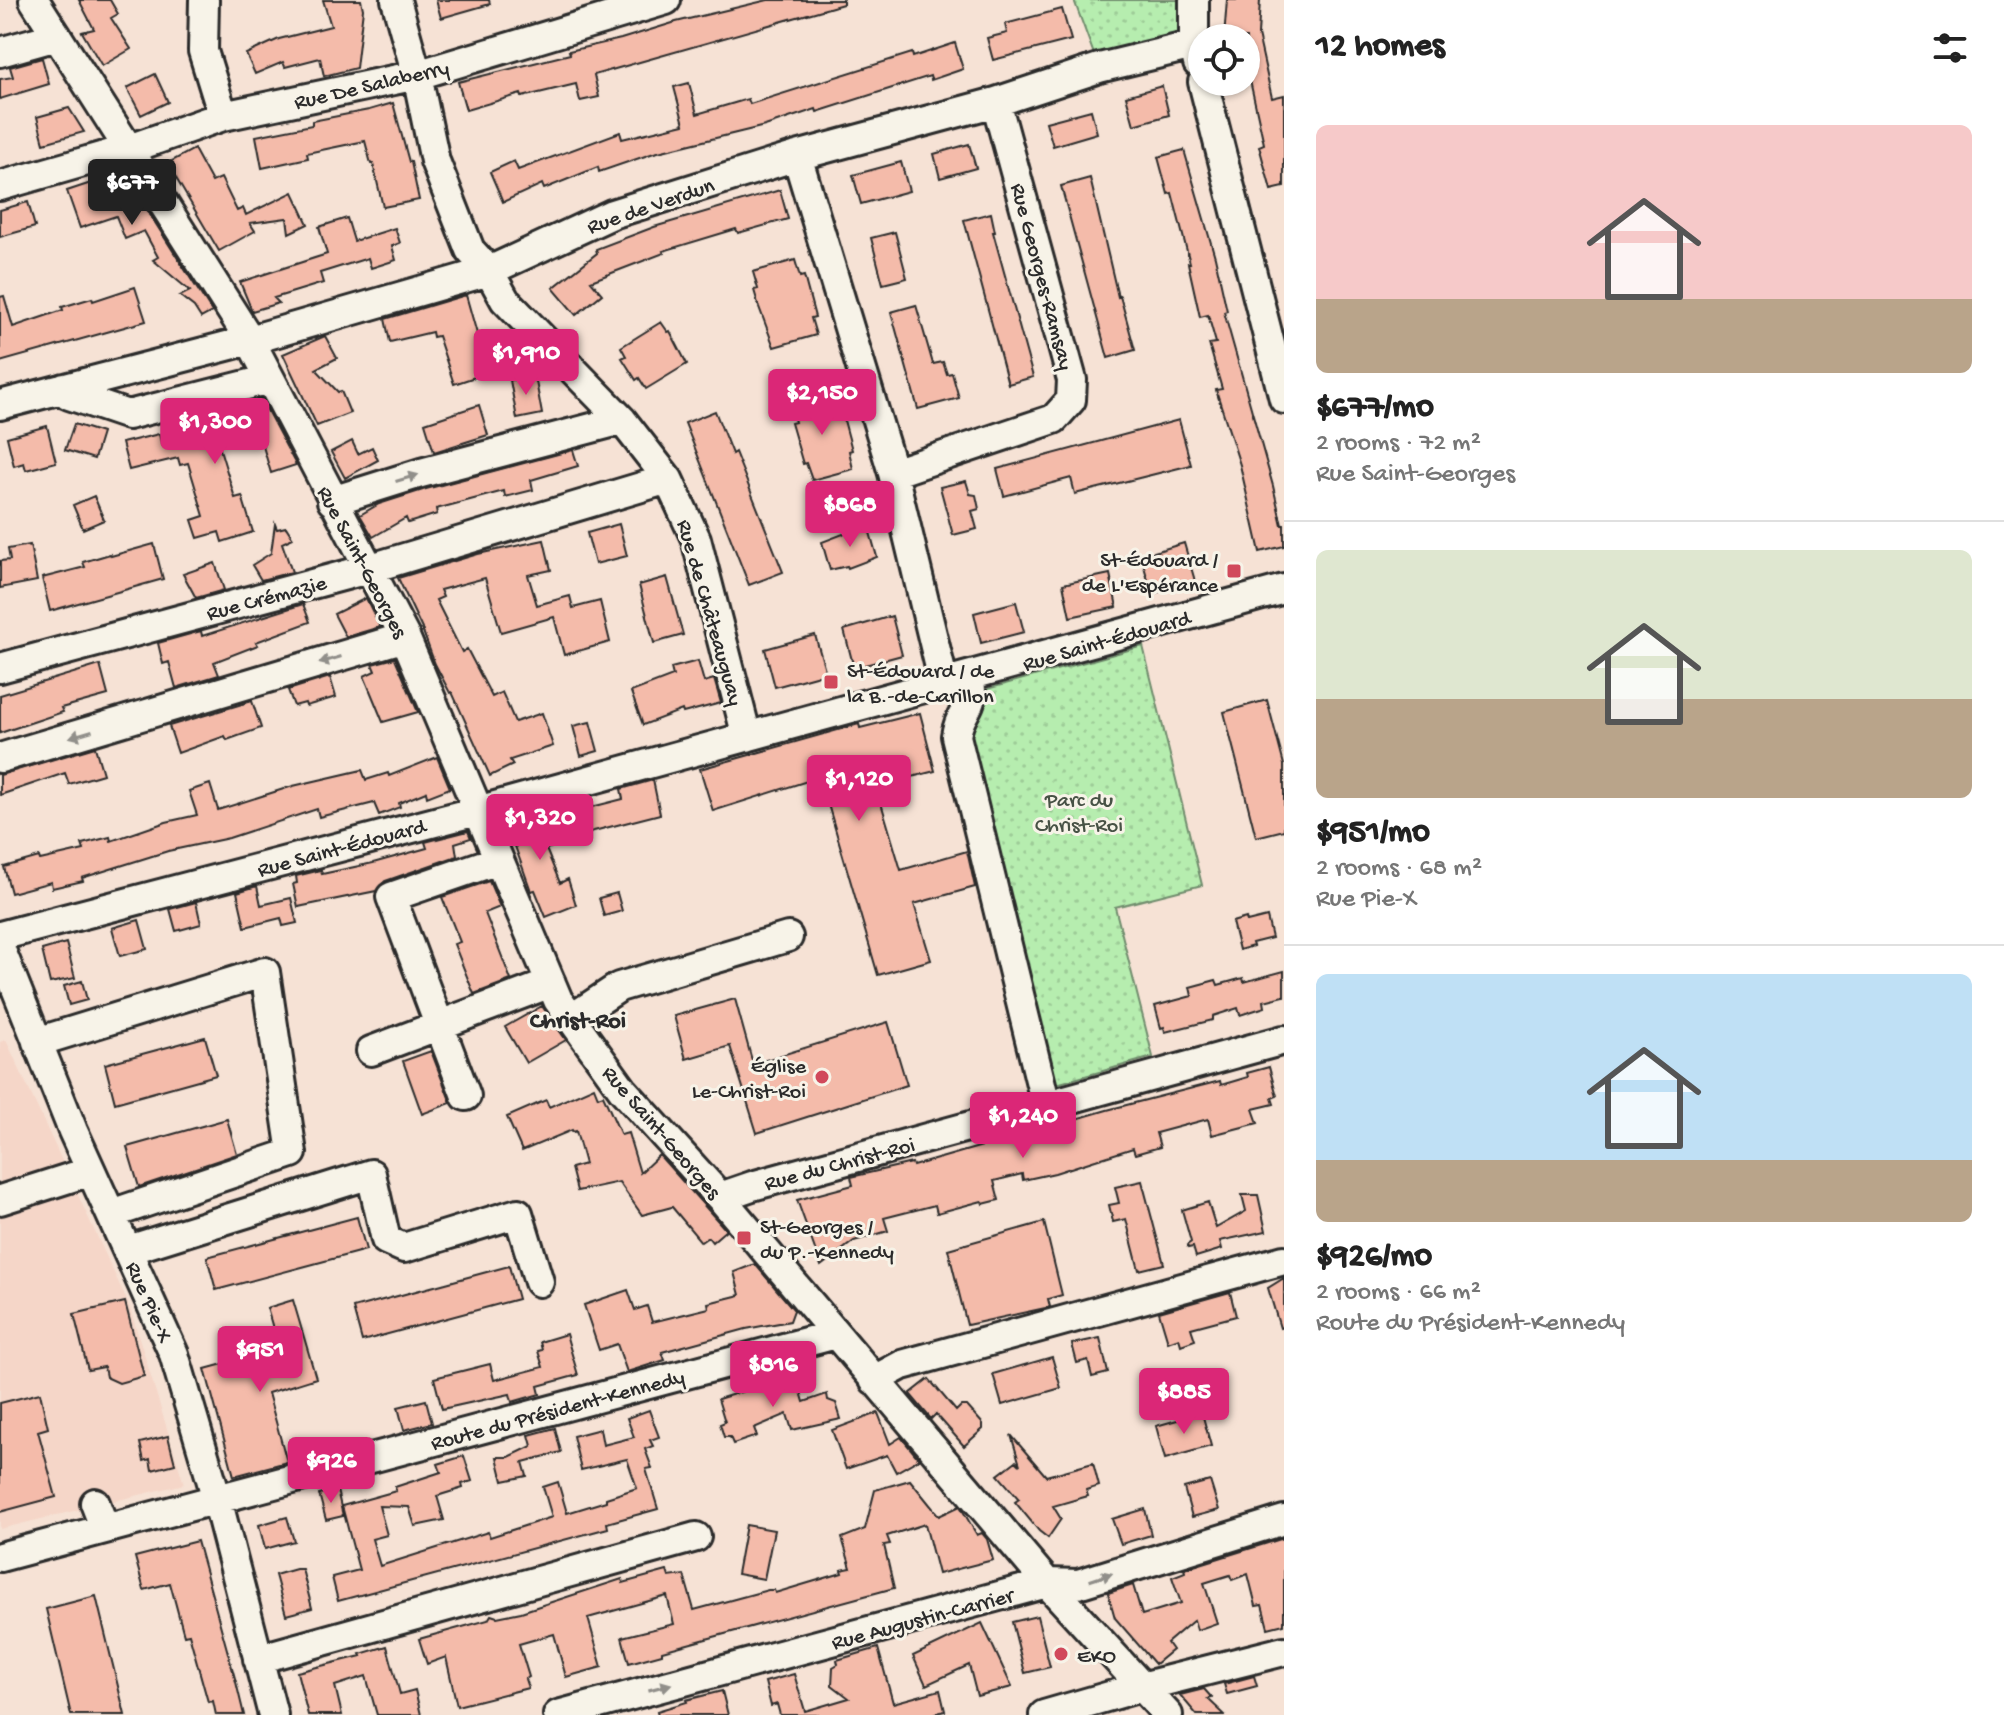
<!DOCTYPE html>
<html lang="en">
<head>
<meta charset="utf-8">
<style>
  body { margin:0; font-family:"Gochi Hand",sans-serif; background:#f6f6f6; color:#222; height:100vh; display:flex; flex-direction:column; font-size:30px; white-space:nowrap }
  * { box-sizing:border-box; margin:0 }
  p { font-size:26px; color:#767676 }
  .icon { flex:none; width:44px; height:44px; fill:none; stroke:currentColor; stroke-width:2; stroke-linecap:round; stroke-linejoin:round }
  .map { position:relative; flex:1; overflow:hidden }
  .drawer { display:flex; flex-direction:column; background:#fff; width:720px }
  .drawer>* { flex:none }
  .tools { position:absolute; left:1188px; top:24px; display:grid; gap:16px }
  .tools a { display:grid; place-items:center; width:72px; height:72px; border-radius:50%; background:#fff; box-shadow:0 2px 6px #0004; font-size:40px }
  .price { position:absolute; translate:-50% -68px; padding:0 18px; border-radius:8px; background:#db2777; color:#fff; font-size:26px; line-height:52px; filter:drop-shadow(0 2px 4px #0008) }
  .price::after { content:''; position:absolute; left:50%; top:48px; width:24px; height:18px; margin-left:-12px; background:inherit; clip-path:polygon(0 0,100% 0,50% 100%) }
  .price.current { background:#222; color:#fff }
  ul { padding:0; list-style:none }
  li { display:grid; align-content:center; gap:16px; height:424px; padding:0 32px }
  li+li { border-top:2px solid #e0e0e0 }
  li span { display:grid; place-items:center; height:248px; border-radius:12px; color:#555 }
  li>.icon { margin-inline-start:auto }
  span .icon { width:144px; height:144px; fill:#fffc; stroke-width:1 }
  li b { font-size:34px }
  h2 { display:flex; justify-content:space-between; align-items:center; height:96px; padding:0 32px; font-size:34px }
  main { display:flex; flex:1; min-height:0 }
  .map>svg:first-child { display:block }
  .built { fill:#f5d6c8 }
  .park { fill:url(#park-dots); stroke:#708c6d; stroke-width:2 }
  .building { fill:#f4bbaa; stroke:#2b2b2b; stroke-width:2 }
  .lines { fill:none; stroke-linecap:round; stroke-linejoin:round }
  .minor-casing { stroke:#2b2b2b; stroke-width:34 }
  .minor { stroke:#f7f3e8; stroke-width:28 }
  .oneway { fill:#918f8a }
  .poi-dot { fill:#d1495b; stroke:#f7f3e8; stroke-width:3 }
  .labels { text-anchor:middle; stroke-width:6; stroke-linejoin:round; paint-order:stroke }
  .street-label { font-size:22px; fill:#2b2b2b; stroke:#f7f3e8 }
  .poi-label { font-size:22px; fill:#2b2b2b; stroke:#f7f3e8; text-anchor:start }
  .park-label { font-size:22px; fill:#475245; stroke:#f7f3e8 }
  .neighbourhood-label { font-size:24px; font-weight:bold; fill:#2b2b2b; stroke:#f7f3e8 }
</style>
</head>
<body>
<main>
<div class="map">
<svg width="1284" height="1715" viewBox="0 0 1284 1715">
  <defs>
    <pattern id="park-dots" width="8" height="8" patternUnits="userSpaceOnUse" patternTransform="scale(2)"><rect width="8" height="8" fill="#b6edaf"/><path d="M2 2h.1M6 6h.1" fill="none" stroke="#9dcb97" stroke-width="1.8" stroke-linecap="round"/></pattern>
  </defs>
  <rect width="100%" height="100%" fill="#f6e2d5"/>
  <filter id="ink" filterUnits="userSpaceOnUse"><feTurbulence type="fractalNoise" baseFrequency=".0125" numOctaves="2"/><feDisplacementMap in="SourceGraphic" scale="16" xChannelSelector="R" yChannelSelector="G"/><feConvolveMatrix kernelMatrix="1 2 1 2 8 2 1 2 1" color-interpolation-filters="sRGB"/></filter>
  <g filter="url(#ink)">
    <path class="built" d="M6,1040L129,1305L184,1484L0,1529V1042Z"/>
    <path class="park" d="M1074,0H1194V45L1099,68Z
      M1143,646L1202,885L1115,907L1153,1057L1042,1088L947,700Z"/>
    <path class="building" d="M79,0H110L118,14L111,18L131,49L102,66L82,32L94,29Z
      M323,0H361L363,9L356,68L324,76L320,58L285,67L283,62L255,74L246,54L279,39L331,26Z
      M436,0H489L490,4L441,18Z
      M768,0H843V4L594,75L599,97L580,101L576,84L522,97L521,94L466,110L458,82L570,54L569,51L621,39L676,22Z
      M1227,0H1260L1258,35L1272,98L1284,95V187L1271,190L1259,146L1264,144L1249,76L1246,77V38H1224Z
      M1062,9L1071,40L993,60L987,38L1007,33L1005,24Z
      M955,43L963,69L931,80L930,76L817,112L816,109L765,126L654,153L599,172L598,167L544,189L542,184L503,202L490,172L514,161L518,170L620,132L622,139L684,124L674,87L689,83L697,114L748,99L750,104L912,53L913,57Z
      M42,58L49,84L0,99V79L13,77L10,67Z
      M155,74L168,102L141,115L127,88Z
      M1162,86L1169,115L1134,125L1126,96Z
      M393,103L409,162H411L419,200L383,207L373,164H371L365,141L307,153L308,158L262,168L256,136L312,125V121L369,110Z
      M69,108L84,132L44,143L37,117Z
      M1091,110L1097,133L1053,146L1046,122Z
      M969,144L976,168L940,178L934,154Z
      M194,149L212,182L221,178L237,211L243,208L246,215L293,192L308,224L289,233L287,218L250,223L255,231L219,251L170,168V162Z
      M1184,150L1215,257L1227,311L1224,312L1273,486L1282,525H1284V546L1260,552L1240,465L1216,390L1222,389L1209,344L1216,343L1208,315L1200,317L1188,263H1190L1172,193L1168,194L1158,157Z
      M901,162L909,191L861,204L853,175Z
      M124,174L212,312L201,318L194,307L180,296L190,291L153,260L158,257L144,231L125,239L116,216L80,228L67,191L94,182L96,187Z
      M1090,178L1118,297L1120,296L1135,350L1108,358L1061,186Z
      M780,190L788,219L738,233L736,229L663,251L664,253L591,281L602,294L576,315L553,288L597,253L596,249L654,227Z
      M28,202L35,227L0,237V210Z
      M991,213L995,232H993L1033,377L1008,384L964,220Z
      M347,218L354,241L395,228L400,243L392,246L396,260L371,268L368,258L320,273L323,283L274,298L279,303L252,311L240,282L327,254L319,227Z
      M895,232L907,278L883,284L871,238Z
      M795,260L800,277L804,276L815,317L811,318L816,335L774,347L759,307L754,290L758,289L753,272Z
      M135,287L146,321L0,362V297L4,296L13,327L63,310L62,307L92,298L93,301Z
      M466,295L479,341L503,333L514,364L454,384L438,336L433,337L432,332L390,342L385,319Z
      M916,305L933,364L943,362L947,374L952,373L959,398L918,409L891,312Z
      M661,322L668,332L670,331L687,364L646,389L639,378L636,380L622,358L626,356L621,347Z
      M325,336L337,358L316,369L338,392L341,391L350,413L317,426L283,354Z
      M535,376L542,414L517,419L510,380Z
      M832,393L837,410L841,409L852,450L849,451L853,469L812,480L806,463L803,464L791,423L795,422L790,405Z
      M261,399L296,465L271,473L256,423L216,436L235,498L242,496L253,532L222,542L219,532L198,538L192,520L204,516L188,463L180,465L178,458L129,470L122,443L159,434L162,446L203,436L198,415L221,409L223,416Z
      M479,405L488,435L434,452L425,423Z
      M715,411L732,454L735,452L783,572L749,585L685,423Z
      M1179,420L1191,465L1075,494L1071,478L1004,496L997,469Z
      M74,424L102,433L94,459L65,450Z
      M47,426L56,462L26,470L24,463L14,466L7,437Z
      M352,441L358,454L372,447L378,460L345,478L331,452Z
      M573,450L578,466L531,480L533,490L505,497L504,491L436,509L437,514L408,523L406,518L373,537L360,515L379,504L426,489Z
      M966,481L970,494L976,495L979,509L972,511L977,529L953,535L940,487Z
      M94,496L104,520L83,529L73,505Z
      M275,524L277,529L286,527L293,538L282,543L292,572L261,580L252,565L271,553Z
      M619,524L627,556L595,564L587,533Z
      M856,529L857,532L869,529L877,557L848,568L847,566L830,570L822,542Z
      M544,540L551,570L528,575L537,605L570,596L573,608L600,601L610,642L564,655L554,617L501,632L485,578L440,590L443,597L436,600L462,652L467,649L492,697L502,692L515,722L542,713L553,746L510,760L513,765L490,776L452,692L450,693L435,664L422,629L398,578L478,554Z
      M1184,543L1195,581L1152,594L1141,556Z
      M154,544L163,579L50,611L42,578L85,567L83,562L110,554L111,556Z
      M30,545L37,581L0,588V561L10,560L8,549Z
      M215,563L224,590L196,598L183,574Z
      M1110,574L1117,607L1070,617L1063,584Z
      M667,577L683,635L654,643L639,585Z
      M366,598L380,627L346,637L334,614Z
      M1016,602L1024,632L981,643L974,613Z
      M303,604L310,622L256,642L258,645L214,662L219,675L176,688L169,662L163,664L158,643L201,631L202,636Z
      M892,616L902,655L854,668L844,630Z
      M815,635L826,673L775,687L765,649Z
      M395,658L418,712L383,722L364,676L375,671L372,664Z
      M698,661L704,682L714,679L721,703L683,713L682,710L643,725L631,692L673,676L671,668Z
      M100,665L108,695L61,708L63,712L0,733V695Z
      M330,677L336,697L306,706L305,703L294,706L288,690Z
      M1267,700L1284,765V830L1256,837L1224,712Z
      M252,701L261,728L227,740L225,736L178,753L169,726Z
      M920,713L935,771L876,786L901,870L967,851L975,887L914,904L931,960L878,975L820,777L713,811L700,769L859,724L860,728Z
      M590,722L598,751L581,756L573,726Z
      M95,747L103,774L69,784L65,773L0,795V775Z
      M437,757L450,788L427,797L426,792L399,803L400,807L379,815L374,803L319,817L317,809L229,838L168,851L82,878L83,881L52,888L51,882L11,893L4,867L39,857L40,860L84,850L82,844L110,837L111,841L166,822L197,815L189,791L210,784L218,810L293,786L362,770L366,780L388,773L389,776Z
      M653,780L660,814L582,834L576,811L623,799L621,789Z
      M545,810L555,840V846L546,849L560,883L568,879L576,905L546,917L535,890L531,891L506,821Z
      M468,831L471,838L455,843L457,856L385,881L376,891L298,907L293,884L297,883L296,876L321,870L322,874L373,863L427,848L425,842Z
      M489,881L500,907L485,913L511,980L474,994L454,944L460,942L442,897Z
      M257,886L261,905L291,898L297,923L283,926L281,918L245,927L237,892Z
      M617,893L622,911L604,916L599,898Z
      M196,902L201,924L176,931L170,909Z
      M1267,917L1272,938L1252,943L1253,946L1239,950L1232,922L1246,918L1247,922Z
      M139,920L147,949L120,956L112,928Z
      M66,943L75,978L50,983L42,950Z
      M1284,971V996L1264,1001L1265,1007L1240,1015L1238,1008L1213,1016V1020L1165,1032L1164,1027L1161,1028L1155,1006L1192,996L1190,987L1216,980L1218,985L1243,978L1244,982Z
      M82,981L87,1000L69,1005L64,986Z
      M735,999L753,1064L888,1022L907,1085L757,1133L730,1046L686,1059L674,1016Z
      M542,1006L566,1040L526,1063L505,1027Z
      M205,1037L216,1075L115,1103L105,1064Z
      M431,1051L451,1103L422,1114L403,1061Z
      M1269,1067L1277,1096L1272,1098L1274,1104L1253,1109L1258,1123L1212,1135L1208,1119L1156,1133L1160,1147L1135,1154L1133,1148L1055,1173L1023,1180L1022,1174L994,1181L999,1200L983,1204L982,1201L937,1213L935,1205L884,1218L888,1231L854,1241L821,1266L797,1200L853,1185L851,1177L912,1163L913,1166L1107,1110L1220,1081L1221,1085L1248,1077L1247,1073Z
      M594,1087L598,1097L603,1095L621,1135L628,1133L640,1173L659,1155L726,1230L712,1242L708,1237L701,1242L672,1207L642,1215L619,1182L577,1191L571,1168L585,1164L576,1131L573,1132L572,1130L522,1151L507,1117L546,1100L549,1107Z
      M227,1119L237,1154L139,1187L127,1147Z
      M1142,1181L1164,1264L1139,1270L1126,1219L1113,1222L1109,1205L1119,1203L1115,1187Z
      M1242,1195H1258L1266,1231L1220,1241L1222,1249L1196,1257L1193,1247L1188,1248L1187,1245L1191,1242L1182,1210L1208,1202L1216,1228L1246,1211Z
      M357,1217L366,1250L216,1290L207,1257Z
      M1044,1222L1062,1295L1048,1299L1050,1307L967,1325L948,1249Z
      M755,1264L794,1310L790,1321L746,1329L662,1352L665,1360L627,1372L617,1344L599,1350L584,1305L628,1290L635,1310L647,1306L652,1322L709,1308L708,1303L740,1295L734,1272Z
      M509,1266L518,1299L362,1341L353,1308Z
      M1284,1278V1327L1280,1328L1268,1288Z
      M1230,1292L1236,1316L1191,1328L1195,1340L1181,1345L1179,1338L1168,1342L1159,1312Z
      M293,1300L316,1378L268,1393L287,1462L234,1476L205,1369L279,1349L267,1308Z
      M125,1302L144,1376L119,1383L106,1377L104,1367L88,1370L74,1314Z
      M566,1334L578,1375L538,1386L540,1394L512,1402L510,1394L442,1409L434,1378L490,1364L494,1380L543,1367L538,1351L542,1350L540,1342Z
      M1100,1338L1108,1373L1092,1377L1088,1360L1077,1363L1072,1344Z
      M1052,1357L1061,1388L1002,1405L993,1374Z
      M790,1377L798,1381L804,1402L827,1394L828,1400L836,1403L841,1419L792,1430L787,1414L754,1428L757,1436L733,1444L730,1437H724L720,1424L725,1422L718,1399Z
      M929,1379L956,1411L961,1406H967L983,1424V1429L964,1446L936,1414L931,1419L910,1394Z
      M40,1393L48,1428L38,1431L56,1497L0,1512V1403Z
      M426,1400L432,1423L404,1430L398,1407Z
      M649,1410L659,1437L650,1440L653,1446L645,1449L652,1468L646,1469L658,1509L607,1523L608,1528L338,1601L332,1577L359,1570L342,1506L396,1491L395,1487L441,1472L438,1464L464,1456L472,1481L462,1484L463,1488L437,1496L444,1520L415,1526L409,1507L379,1506L387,1535L372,1539L380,1566L488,1532L490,1537L552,1517L543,1487L558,1482L567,1513L606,1501V1498L637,1488L627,1459L581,1470L573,1436L600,1429L603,1445L634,1437L627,1418Z
      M878,1413L890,1444L901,1437L919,1459L896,1472L887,1455L846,1469L832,1430Z
      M1202,1413L1211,1446L1165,1459L1156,1426Z
      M555,1428L561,1452L523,1462L527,1476L503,1481L497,1457H509L532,1446L529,1435Z
      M1011,1435L1046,1476L1093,1463L1099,1486L1086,1490L1088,1496L1053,1506L1061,1519L1048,1538L1039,1531L1015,1502L1019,1499L998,1475L1016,1461L1020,1465Z
      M168,1436L175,1464L152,1470L150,1459L144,1461L140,1443Z
      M910,1480L939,1516L960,1506L977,1535L982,1533L987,1539L993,1560L938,1574L925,1524L887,1536L890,1544L884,1545L894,1588L662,1651V1654L629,1663L622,1637L674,1624L667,1596L638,1604L588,1618L602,1667L566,1677L554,1634L519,1644L529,1677L525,1679L528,1688L457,1706L446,1657L427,1664L419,1639L488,1620L491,1615L497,1617L521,1612L622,1579L623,1583L667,1571L669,1577L684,1575L694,1610L768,1590H774L775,1593L842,1573L841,1570L851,1568L842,1538L865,1529L875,1490Z
      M1210,1481L1219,1510L1192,1517L1184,1488Z
      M337,1490L343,1516L326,1520L319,1494Z
      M1145,1509L1151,1535L1121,1544L1112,1519Z
      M287,1517L294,1541L265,1549L259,1525Z
      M746,1525L774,1530L764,1579L737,1574Z
      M1284,1538V1624L1268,1628L1262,1605L1256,1606L1248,1574L1232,1580L1230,1575L1204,1583L1217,1623L1197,1630L1194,1620L1167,1643L1172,1650L1155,1664L1115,1618L1108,1593L1133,1585L1142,1615L1181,1603L1172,1577L1185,1572L1184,1569Z
      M197,1541L236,1682L244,1715H216L213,1701L208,1702L189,1634L184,1635L170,1583L144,1590L135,1557Z
      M296,1569H302L312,1608L286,1615L275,1575Z
      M96,1596L125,1715H71L46,1609Z
      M1037,1616L1050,1667L1025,1673L1012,1622Z
      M982,1623L1012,1687L977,1696L969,1665L926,1685L913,1656Z
      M387,1646L400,1694L415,1690L421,1715H377L366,1676L335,1686L342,1715H308L297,1672L361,1656L360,1654Z
      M878,1648L893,1703L940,1690L945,1711L929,1715H780L777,1704L771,1706L765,1682L794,1674L805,1711L849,1698L832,1685L833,1667L838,1664L837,1660Z
      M1254,1676L1257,1686L1227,1694L1224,1684Z
      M1204,1689L1212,1698L1208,1699L1225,1715H1197L1180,1695Z
      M722,1691L728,1715H658L657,1711L687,1702L686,1700Z"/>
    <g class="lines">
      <g class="minor-casing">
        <path id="minor" d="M34,0L250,340L405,637L558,1000L623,1090L720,1197L1047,1583L1168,1715
          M204,0L203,51L223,116
          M396,0L417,75L435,161L470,250L489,271L505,300L622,420L668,479L696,539L747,737
          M1194,0V45L1198,63
          M0,52L57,36
          M1203,82L1284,399
          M797,156L893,473L944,684
          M0,186L129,149L223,116L417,75L666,0
          M64,388L69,395L128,415L270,379
          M0,405L250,340L489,271L612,214L797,156L996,102L1099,68L1194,45
          M893,473L1054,419L1071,400L1072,380L996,102
          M332,501L421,473L622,420
          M0,668L368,569L668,479
          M969,677C977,710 960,707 956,736L1046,1105
          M0,758L405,637
          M0,936L477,811L1284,589
          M0,948L73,1131L174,1354L217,1499L273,1715
          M571,1019L619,987L788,937
          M37,1042L265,972L292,1153L111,1214
          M371,1051L551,983
          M466,1096L391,897L498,860
          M720,1197L752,1186L1284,1040
          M0,1200L91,1171
          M128,1250L371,1174L386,1240L404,1248L518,1213L539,1282
          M874,1380L902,1365L1284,1260
          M95,1503L105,1529
          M0,1557L836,1334
          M258,1659L696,1537
          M558,1715L1047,1583L1078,1584L1284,1520
          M1044,1715L1141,1687L1284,1651"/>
      </g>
      <use href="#minor" class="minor"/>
    </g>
    <defs><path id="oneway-solid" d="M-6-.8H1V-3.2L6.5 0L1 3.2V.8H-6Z" transform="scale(2)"/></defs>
    <g class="oneway">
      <use href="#oneway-solid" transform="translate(407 478) rotate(-17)"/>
      <use href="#oneway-solid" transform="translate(330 660) rotate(163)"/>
      <use href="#oneway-solid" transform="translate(81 734) rotate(163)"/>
      <use href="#oneway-solid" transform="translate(1101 1577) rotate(-18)"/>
      <use href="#oneway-solid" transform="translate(660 1687) rotate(-15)"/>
    </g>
  </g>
  <g class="poi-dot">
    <rect x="1226" y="563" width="16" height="16" rx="4"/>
    <rect x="823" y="674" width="16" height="16" rx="4"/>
    <circle cx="822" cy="1077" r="8"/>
    <rect x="736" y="1230" width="16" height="16" rx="4"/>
    <circle cx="1061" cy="1654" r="8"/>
  </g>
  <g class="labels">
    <g class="street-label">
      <text transform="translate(371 83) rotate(-13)" y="8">Rue De Salaberry</text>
      <text transform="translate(650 204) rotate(-19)" y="8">Rue de Verdun</text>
      <text transform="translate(1044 276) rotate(75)" y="8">Rue Georges-Ramsay</text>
      <text transform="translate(364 561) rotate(62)" y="8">Rue Saint-Georges</text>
      <text transform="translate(266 596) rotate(-15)" y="8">Rue Crémazie</text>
      <text transform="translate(712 612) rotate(74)" y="8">Rue de Châteauguay</text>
      <text transform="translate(1106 639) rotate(-16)" y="8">Rue Saint-Édouard</text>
      <text transform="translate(341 846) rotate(-15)" y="8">Rue Saint-Édouard</text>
      <text transform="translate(663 1131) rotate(49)" y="8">Rue Saint-Georges</text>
      <text transform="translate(839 1162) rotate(-15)" y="8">Rue du Christ-Roi</text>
      <text transform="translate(151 1301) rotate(66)" y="8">Rue Pie-X</text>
      <text transform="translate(557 1408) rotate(-15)" y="8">Route du Président-Kennedy</text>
      <text transform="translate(922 1617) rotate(-15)" y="8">Rue Augustin-Carrier</text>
    </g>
    <g class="poi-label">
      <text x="1218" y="566" text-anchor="end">St-Édouard /<tspan x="1218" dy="25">de L'Espérance</tspan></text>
      <text x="847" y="677">St-Édouard / de<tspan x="847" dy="25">la B.-de-Carillon</tspan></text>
      <text x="806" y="1072" text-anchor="end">Église<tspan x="806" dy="25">Le-Christ-Roi</tspan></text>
      <text x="760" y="1233">St-Georges /<tspan x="760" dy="25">du P.-Kennedy</tspan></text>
      <text x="1077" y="1662">EKO</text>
    </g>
    <g class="park-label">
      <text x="1079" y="806">Parc du<tspan x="1079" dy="25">Christ-Roi</tspan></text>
    </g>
    <g class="neighbourhood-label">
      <text x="578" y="1027">Christ-Roi</text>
    </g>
  </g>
</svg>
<div class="tools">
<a><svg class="icon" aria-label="locate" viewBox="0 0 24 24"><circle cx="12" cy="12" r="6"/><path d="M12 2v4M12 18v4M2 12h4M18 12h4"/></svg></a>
</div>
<b class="price current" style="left:132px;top:227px">$677</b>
<b class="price" style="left:526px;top:397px">$1,910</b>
<b class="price" style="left:822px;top:437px">$2,150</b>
<b class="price" style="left:215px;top:466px">$1,300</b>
<b class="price" style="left:850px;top:549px">$868</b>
<b class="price" style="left:859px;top:823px">$1,120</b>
<b class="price" style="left:540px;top:862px">$1,320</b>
<b class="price" style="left:1023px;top:1160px">$1,240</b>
<b class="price" style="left:260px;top:1394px">$951</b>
<b class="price" style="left:773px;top:1409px">$816</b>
<b class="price" style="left:1184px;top:1436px">$885</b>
<b class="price" style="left:331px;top:1505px">$926</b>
</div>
<section class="drawer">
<h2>12 homes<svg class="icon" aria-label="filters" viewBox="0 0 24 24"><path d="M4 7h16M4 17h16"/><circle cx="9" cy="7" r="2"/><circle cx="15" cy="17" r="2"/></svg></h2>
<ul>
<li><span style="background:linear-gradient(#f6c9c9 70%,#b9a48a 0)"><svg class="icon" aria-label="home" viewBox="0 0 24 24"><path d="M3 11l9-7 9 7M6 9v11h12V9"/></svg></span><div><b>$677/mo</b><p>2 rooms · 72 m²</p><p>Rue Saint-Georges</p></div></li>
<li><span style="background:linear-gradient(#dfe7d0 60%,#b9a48a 0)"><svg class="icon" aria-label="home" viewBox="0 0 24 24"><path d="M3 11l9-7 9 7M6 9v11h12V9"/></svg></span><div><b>$951/mo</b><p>2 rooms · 68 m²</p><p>Rue Pie-X</p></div></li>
<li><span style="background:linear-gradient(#bfe0f5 75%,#b9a48a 0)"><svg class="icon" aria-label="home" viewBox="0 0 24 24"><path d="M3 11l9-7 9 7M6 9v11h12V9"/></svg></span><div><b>$926/mo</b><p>2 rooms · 66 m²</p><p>Route du Président-Kennedy</p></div></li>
</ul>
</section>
</main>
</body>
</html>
